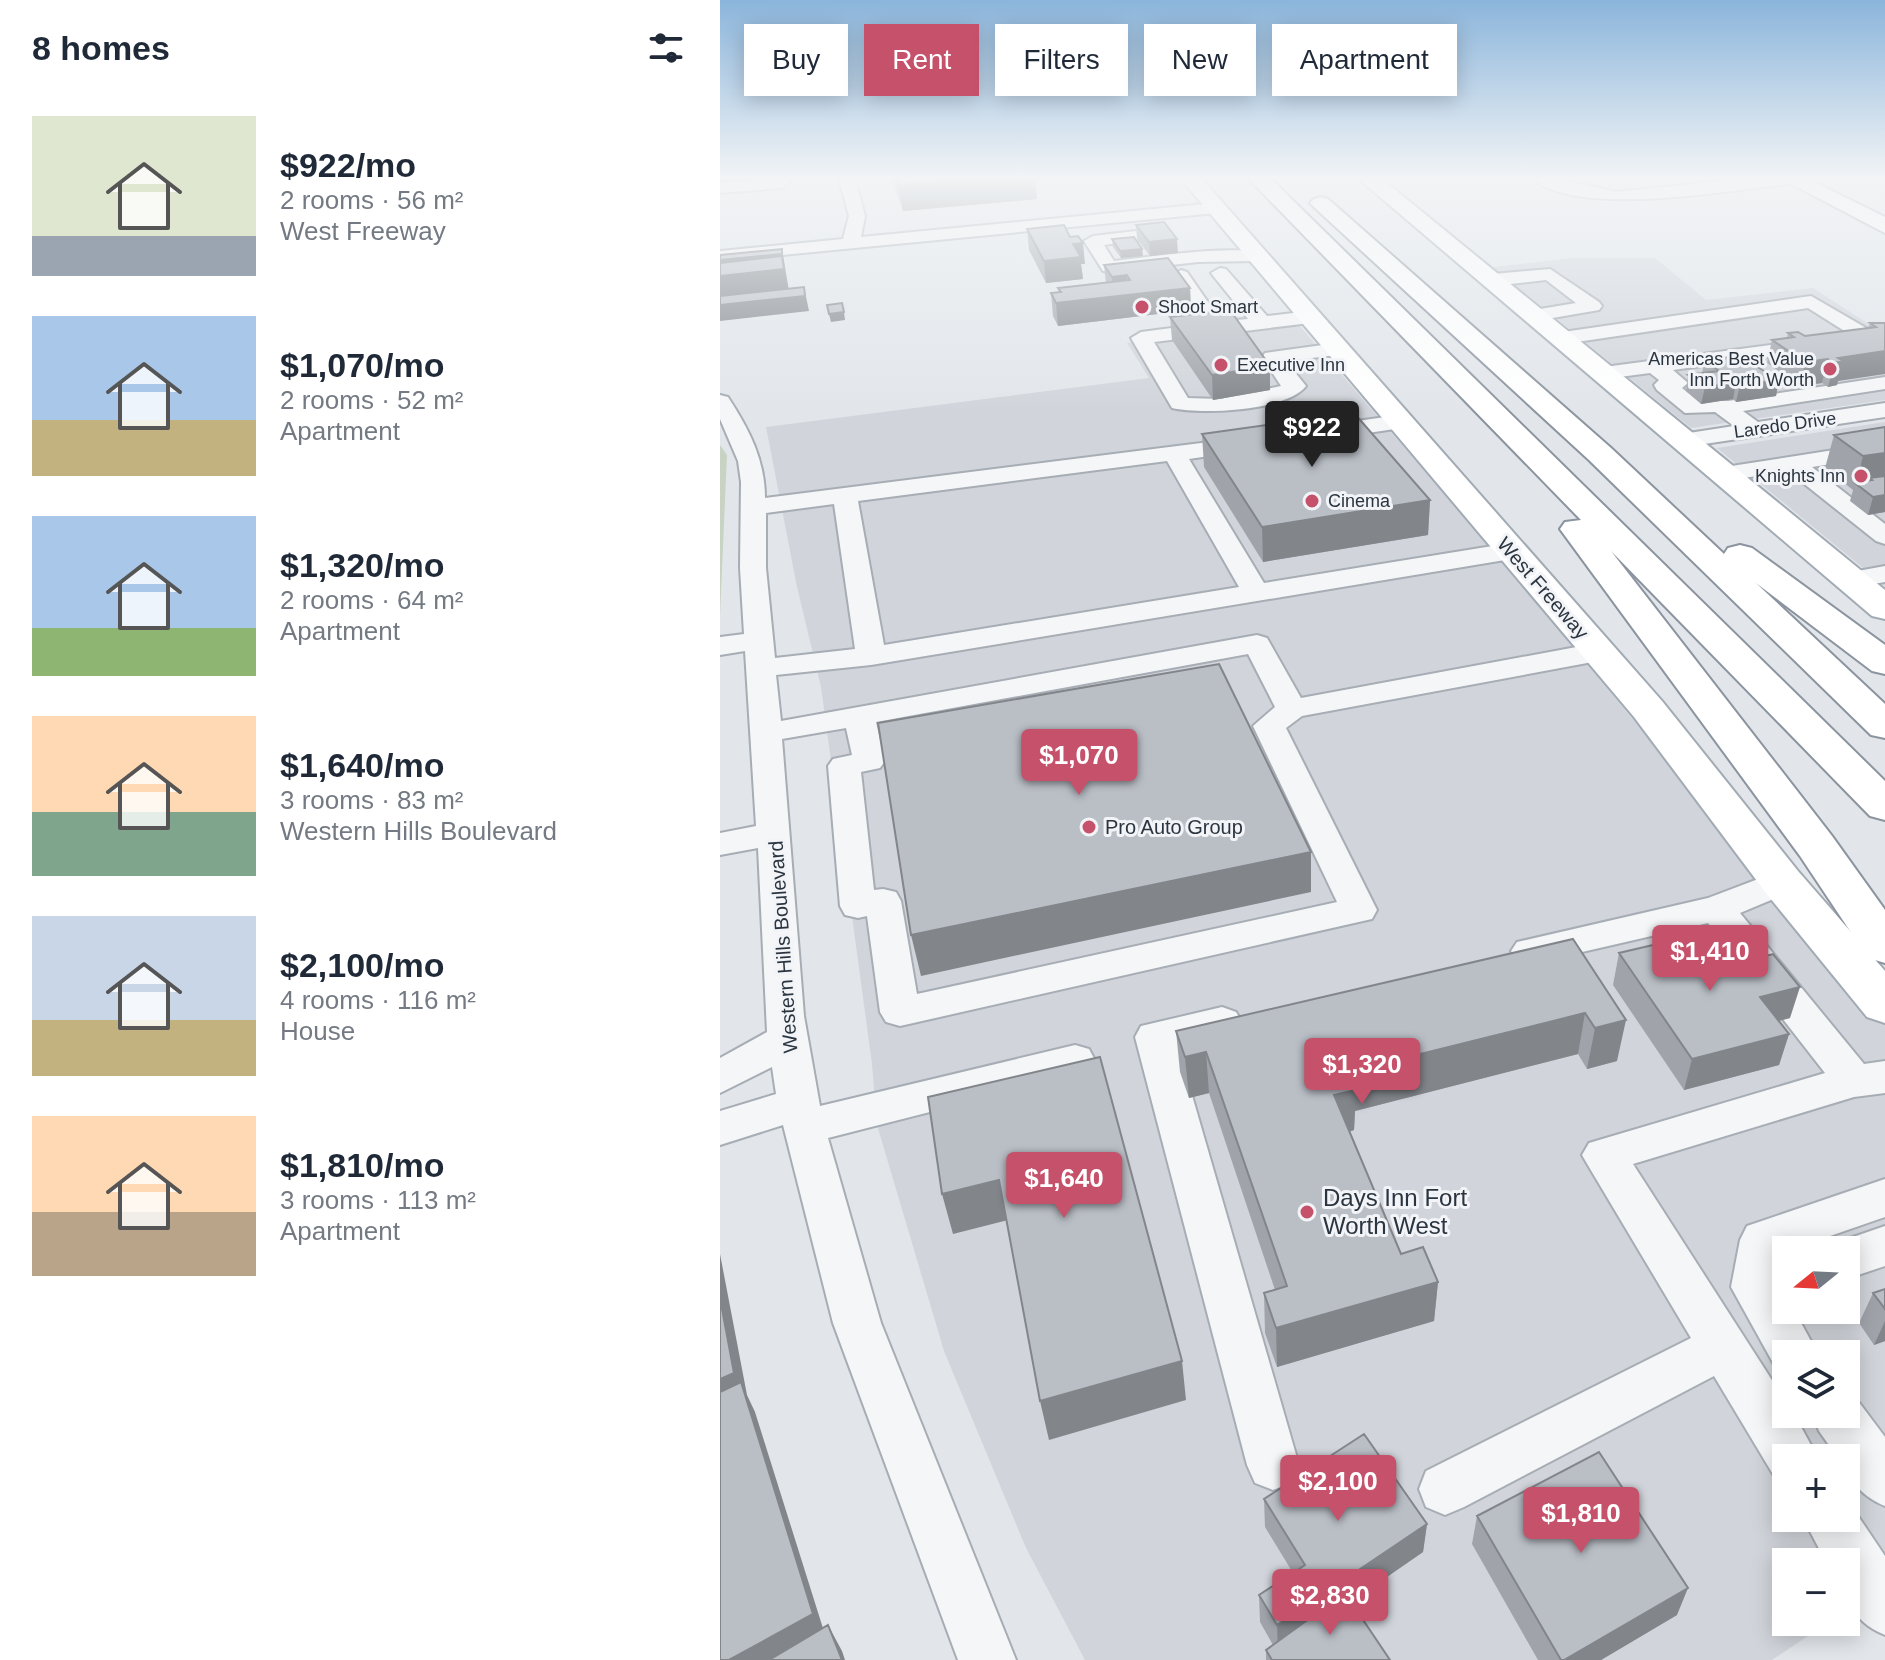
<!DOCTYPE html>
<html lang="en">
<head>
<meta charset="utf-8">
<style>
  body { margin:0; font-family:Arial,sans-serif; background:#f2f2f3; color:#1f2937; height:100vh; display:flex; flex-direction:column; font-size:30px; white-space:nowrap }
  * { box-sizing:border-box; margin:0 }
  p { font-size:26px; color:#747a83 }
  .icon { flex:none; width:44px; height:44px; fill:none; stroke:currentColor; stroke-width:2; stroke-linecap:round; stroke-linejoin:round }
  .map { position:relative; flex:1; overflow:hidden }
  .drawer { display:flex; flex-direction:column; background:#fff; width:720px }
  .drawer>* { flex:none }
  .banner { position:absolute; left:24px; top:24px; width:760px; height:72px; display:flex; gap:16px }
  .needle { width:52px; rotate:252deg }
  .fabs { position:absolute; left:1052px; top:1236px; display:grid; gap:16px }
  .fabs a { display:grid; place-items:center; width:88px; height:88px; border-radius:0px; background:#fff; box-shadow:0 4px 20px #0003; font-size:40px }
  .price { position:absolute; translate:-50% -68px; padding:0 18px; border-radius:8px; background:#c5516b; color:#fff; font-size:26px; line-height:52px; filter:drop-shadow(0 2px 4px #0008) }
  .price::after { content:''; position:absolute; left:50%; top:48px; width:24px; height:18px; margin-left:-12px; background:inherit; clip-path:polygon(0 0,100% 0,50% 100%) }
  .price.current { background:#222; color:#fff }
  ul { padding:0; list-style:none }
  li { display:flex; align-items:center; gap:24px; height:200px; padding:0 32px }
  li span { display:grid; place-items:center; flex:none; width:224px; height:160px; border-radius:0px; color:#555 }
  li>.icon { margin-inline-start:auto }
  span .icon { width:96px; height:96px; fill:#fffc; stroke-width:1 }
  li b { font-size:34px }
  h2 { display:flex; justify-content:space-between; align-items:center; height:96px; padding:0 32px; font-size:34px }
  .tag { padding:0 28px; border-radius:0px; background:#fff; box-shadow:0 4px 20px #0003; font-size:28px; line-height:72px }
  .tag.current { background:#c5516b; color:#fff }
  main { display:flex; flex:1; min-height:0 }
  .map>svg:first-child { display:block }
  .built { fill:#d1d5db; fill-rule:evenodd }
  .green { fill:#c9d3c4 }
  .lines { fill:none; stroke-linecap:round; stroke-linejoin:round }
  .minor-casing { stroke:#a7adb4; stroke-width:4 }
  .major-casing { stroke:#a2abb4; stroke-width:4 }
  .highway-casing { stroke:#8b949f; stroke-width:4 }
  .minor { fill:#f5f6f8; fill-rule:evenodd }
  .major { fill:#fff; fill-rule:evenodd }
  .highway { fill:#fff; fill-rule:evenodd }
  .wall { fill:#a0a4aa }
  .shaded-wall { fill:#82868b }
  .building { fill:#babfc6; stroke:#82868b; stroke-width:2 }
  .poi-dot { fill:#c5516b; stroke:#f2f4f7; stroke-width:3 }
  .labels { text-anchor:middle; stroke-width:6; stroke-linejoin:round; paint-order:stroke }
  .far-poi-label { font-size:18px; fill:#2b3540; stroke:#f2f4f7; text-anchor:start }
  .far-street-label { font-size:18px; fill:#2b3540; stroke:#f2f4f7 }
  .street-label { font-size:20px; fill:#2b3540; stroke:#f2f4f7 }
  .poi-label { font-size:20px; fill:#2b3540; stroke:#f2f4f7; text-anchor:start }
  .near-poi-label { font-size:24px; fill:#2b3540; stroke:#f2f4f7; text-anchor:start }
</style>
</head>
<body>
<main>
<section class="drawer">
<h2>8 homes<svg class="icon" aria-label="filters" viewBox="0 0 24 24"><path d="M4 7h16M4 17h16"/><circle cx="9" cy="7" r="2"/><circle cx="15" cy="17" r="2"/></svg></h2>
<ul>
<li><span style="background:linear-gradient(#dfe7d0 75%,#9aa5b1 0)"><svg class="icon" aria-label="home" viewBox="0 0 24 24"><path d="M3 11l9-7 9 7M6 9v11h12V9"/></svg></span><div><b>$922/mo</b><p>2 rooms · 56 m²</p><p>West Freeway</p></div></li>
<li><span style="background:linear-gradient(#a9c7e8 65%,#c2b280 0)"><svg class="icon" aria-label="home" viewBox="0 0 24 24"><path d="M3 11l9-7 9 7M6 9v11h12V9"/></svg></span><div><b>$1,070/mo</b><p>2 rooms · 52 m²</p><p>Apartment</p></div></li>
<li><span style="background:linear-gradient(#a9c7e8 70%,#8fb573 0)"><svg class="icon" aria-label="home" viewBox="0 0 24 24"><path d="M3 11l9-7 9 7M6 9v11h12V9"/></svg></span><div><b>$1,320/mo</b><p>2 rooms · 64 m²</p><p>Apartment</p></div></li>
<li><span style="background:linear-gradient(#ffd9b3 60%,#7fa58c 0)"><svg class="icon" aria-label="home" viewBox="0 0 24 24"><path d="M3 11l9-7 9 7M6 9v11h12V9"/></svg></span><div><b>$1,640/mo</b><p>3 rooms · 83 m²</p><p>Western Hills Boulevard</p></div></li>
<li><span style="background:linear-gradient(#c9d6e8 65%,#c2b280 0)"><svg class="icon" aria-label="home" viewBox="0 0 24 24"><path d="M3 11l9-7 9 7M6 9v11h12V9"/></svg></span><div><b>$2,100/mo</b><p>4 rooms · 116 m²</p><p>House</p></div></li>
<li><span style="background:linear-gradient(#ffd9b3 60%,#b9a48a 0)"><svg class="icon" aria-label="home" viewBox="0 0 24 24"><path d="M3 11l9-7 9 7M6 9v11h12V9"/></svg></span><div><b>$1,810/mo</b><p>3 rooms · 113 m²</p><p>Apartment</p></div></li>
</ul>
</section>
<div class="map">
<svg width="1165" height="1660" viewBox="0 0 1165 1660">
  <rect width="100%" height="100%" fill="#e2e6ea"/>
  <path class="built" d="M852,258H935L986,300L1093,288L1158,330H1165V400L971,428L773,267Z
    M579,325L787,567L1165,1025V1590L1126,1611V1562H1066V1622H1109L1052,1660H365L306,1548L224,1351L157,1125L152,1064L101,687L77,587L46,427L429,378L407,343L512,329ZM1066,1250H1126V1310H1066ZM1066,1354H1126V1414H1066ZM1066,1458H1126V1518H1066Z
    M1165,422V586L997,448Z"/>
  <path class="green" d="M0,445L7,455L0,616Z"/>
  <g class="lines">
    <g class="minor-casing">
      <path id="minor" d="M49,179H73L62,188L0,193V183Z
        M119,179H135L145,216L141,237L496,203L504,208L496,213L0,261V251L123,239L129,216Z
        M813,179H838L897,192L1020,179H1076L1068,184C1009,190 859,218 813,179Z
        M416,231L422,232L425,236L422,240L384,245L394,261C420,258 531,242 546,256L537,261L478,262L389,272L383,271L364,241L373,236Z
        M500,268L506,269L547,316L590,311L600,317L590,323L434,342L468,398L500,399L561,386L542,357L545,353L617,343L627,349L617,355L566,361L586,386C567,411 482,415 452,408L411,338L421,332L482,324L452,276L461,270L467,272L501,321L528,319L491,273Z
        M830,269L879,302L882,306L879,310L815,321L808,319L805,315L808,311L856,303L826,280L773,286L764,280L773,274Z
        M1091,296L1153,332L1165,330V342H1142L1088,308L843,344L833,338L843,332Z
        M1097,339L1107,345L1104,349L953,370L968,383L962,388L978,401H1008L1165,377V389L1023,411L1038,422L1165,403V417L964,447L956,445L953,440L956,435L1014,426L995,412L965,413L937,390L934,385L939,380L930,373L884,379L873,373L884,367Z
        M0,395L8,397C29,429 45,460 45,498L529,437L537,439L541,444L537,449L469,459L544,583L791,543L800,545L804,551L800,557L791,559L151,665L56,675L61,721L537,635L547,638L581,698L878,643L888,646L892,652L888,658L878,661L582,716L566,728L657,910L652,919L180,1026L166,1022L160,1012L147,916L138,918L125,915L120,906L108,766L113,759L132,755L126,728L62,739L84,1016L100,1106L355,1045L369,1049L375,1060L369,1071L355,1075L108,1138L161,1323L296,1660H238L113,1323L63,1125L0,1145V1111L56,1094L52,1067L0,1093V1058L47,1032L38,848L0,855V833L36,826L25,651L0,655V637L24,634L20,568L21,482L18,461L0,419ZM447,461L519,587L164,645L138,501ZM114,504L135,649L55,658L46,568V513ZM528,654L555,707L533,726L617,902L197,994L181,901L176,892L163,889L154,890L141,772L160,768L165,761L156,722Z
        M680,415L688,417L691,422L688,427L601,440L593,438L590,433L593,428L601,426Z
        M1165,442V456L1092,467L1165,524V544L1156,541L1068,471L1005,481L997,479L993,474L997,469L1005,467Z
        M1165,566V582L1131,588L1121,586L1118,580L1121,574Z
        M1062,870L1075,874L1080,882L1075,890L1020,913L1144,1064L1165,1061V1093L1134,1097L913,1164L1066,1402V1414H1074L1098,1458H1066V1481L1054,1476L994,1376L744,1507L725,1515L706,1507L699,1489L706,1471L971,1338L869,1167L862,1155L869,1143L1105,1073L988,923L810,964L797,960L791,951L797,942L988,898Z
        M502,1007L516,1012L522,1022L516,1032L458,1047L579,1465L571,1483L553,1490L535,1483L527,1465L415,1037L421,1026Z
        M1165,1179V1217L1064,1252L1058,1284L1066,1297V1310H1074L1098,1354H1066V1373L1057,1370L1011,1287L1020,1240L1027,1226Z
        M1165,1226V1266L1126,1279V1250H1107L1110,1245Z
        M1126,1393L1135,1397L1165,1437V1506C1145,1498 1126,1481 1126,1458H1118L1099,1431L1092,1414H1126Z
        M1126,1498L1165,1556V1635C1129,1620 1126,1598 1126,1562H1106L1083,1518H1126Z"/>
    </g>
    <g class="major-casing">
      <path id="major" d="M461,179H482L942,701L1078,871L1165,971V1023L1147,1017L1046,893L914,717Z
        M639,179H662L1165,590V619L1152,616Z
        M1062,179H1088L1165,217V233Z"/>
    </g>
    <g class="highway-casing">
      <path id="highway" d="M529,179H551L1165,781V820L1150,816L891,551L1112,836L1165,910V963L1148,958L1080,856L840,529L845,522L861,520Z
        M601,197L608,199L891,448L1004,554L1008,548L1020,545L1032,548L1165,645V674L1152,671L1036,583L1165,704V738L1151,735L869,460L594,207L590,203L594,199Z"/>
    </g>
    <use href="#minor" class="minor"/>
    <use href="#major" class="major"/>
    <use href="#highway" class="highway"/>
  </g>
  <path class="wall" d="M172,179H315L317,199L183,211Z
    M416,225L458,253L430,256L417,239Z
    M307,229L365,264H361L363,279L326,283L309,250Z
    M392,239L423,256L401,258L393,247Z
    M384,265L470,288L471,310L338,326L333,316L331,293H339L338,288L386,283Z
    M450,317L550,390L493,400L452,340Z
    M1150,323H1165L1118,381L1117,385L1108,387L1102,383L1080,386L1047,363L1052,340L1067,338L1068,333L1085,336L1148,328Z
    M985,360L1059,380L1056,396L1016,402L1013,399L981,404L966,391L968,375L982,373Z
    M1165,427V512L1148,515L1130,501L1133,490L1105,468L1114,435Z
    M482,434L710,500L708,535L543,562L484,467Z
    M853,939L897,1061L867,1069L858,1054L635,1111L634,1130L629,1132L681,1254L718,1282L714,1321L557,1367L545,1333L544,1293L555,1290L489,1093L469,1098L460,1072L456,1031Z
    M899,953L1012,964L1070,1018L1059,1021L1069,1034L1059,1065L964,1090L893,985Z
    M1165,1289V1341L1154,1345L1139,1323L1153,1293Z
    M544,1499L707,1524L703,1552L631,1602L670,1660H546V1650L553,1645L540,1622L539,1595L573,1573L545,1527Z
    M757,1516L957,1615L881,1660H818L752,1544Z"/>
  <path class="shaded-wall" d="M0,179H44L0,183Z
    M246,179H315L317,199L183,211L178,185Z
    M457,239L458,253L430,256L429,242Z
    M363,243L365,264H361L363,279L326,283L324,261L353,244Z
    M62,249L69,291L0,299V260Z
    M422,249L423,256L401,258L400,251Z
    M407,275L408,295L470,288L471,310L338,326L336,303L394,297L392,277Z
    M84,287L89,311L0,321V305Z
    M124,312L125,320L111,322L109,314Z
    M1165,351V374L1118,381L1117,385L1108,387L1114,363L1118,358Z
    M1108,359L1102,383L1080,386L1085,362Z
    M550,366V390L493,400L492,375Z
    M1059,380L1056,396L1016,402L1020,385Z
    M1016,383L1013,399L981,404L985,387Z
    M1165,453V485L1149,478L1147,488L1136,484L1143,456Z
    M1165,495V512L1148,515L1153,497Z
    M710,500L708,535L543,562L542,527Z
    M591,852V892L201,976L191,935Z
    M1080,987L1070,1018L1031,1028L1040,997Z
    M865,1013L858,1054L635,1111L634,1130L613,1136L614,1095L628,1072Z
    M906,1020L897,1061L867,1069L875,1028Z
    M1069,1034L1059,1065L964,1090L972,1059Z
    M486,1052L489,1093L469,1098L465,1057Z
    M279,1180L288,1220L233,1234L222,1194Z
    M0,1254L27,1395L35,1412L107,1641L73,1660H9L0,1415Z
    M718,1282L714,1321L557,1367L556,1328Z
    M1165,1321V1341L1154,1345Z
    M462,1361L466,1400L329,1440L320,1401Z
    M707,1524L703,1552L558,1652L557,1625Z
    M968,1588L957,1615L881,1660H844Z
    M108,1625L122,1651L125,1660H122Z"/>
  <path class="building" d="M176,179H246L178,185Z
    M444,222L457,239L429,242L416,225Z
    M344,225L350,237L358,236L363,243L353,244L361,257L324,261L307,229Z
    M414,237L422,249L400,251L392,239Z
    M62,249V254L0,260V255Z
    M62,256L64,269L0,276V263Z
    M448,258L470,288L336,303L331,293L341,292L338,288L410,280L407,275L392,277L384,265Z
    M84,287L85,296L0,305V296Z
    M122,303L124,312L109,314L107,305Z
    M510,310L550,366L492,375L450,317Z
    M1150,323H1165V351L1118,358L1123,361L1114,363L1108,359L1085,362L1052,340L1074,337L1068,333L1078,332L1085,336L1156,327Z
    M1019,356L1059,380L1020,385L1016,383L985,387L968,375L999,371L985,360Z
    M634,413L710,500L542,527L482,434Z
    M1165,427V453L1143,456L1114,435Z
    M1165,476V495L1153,497L1135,483L1152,480L1149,478Z
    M499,664L591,852L191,935L158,723Z
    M988,932L1012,964L1053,954L1080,987L1040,997L1069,1034L972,1059L899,953Z
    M853,939L906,1020L875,1028L865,1013L628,1072L636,1090L614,1095L681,1254L703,1247L718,1282L556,1328L544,1293L567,1286L486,1052L465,1057L456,1031Z
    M380,1057L462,1361L320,1401L279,1180L222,1194L208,1097Z
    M1165,1289V1309L1153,1293Z
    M0,1298L14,1373L0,1379Z
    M21,1382L93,1614L9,1660H0V1392Z
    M644,1434L707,1524L557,1625L539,1595L585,1565L544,1499Z
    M879,1452L968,1588L844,1660H841L757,1516Z
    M625,1593L670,1660H552L546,1650Z
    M108,1625L122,1660H49Z"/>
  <linearGradient id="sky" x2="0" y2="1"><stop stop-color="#8bb5db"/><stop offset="0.43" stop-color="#f2f4f6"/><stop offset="1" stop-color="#f2f4f6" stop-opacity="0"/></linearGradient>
  <rect width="1165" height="412" fill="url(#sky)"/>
  <g class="poi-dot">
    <circle cx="422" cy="307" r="8"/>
    <circle cx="501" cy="365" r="8"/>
    <circle cx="1110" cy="369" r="8"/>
    <circle cx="1141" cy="476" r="8"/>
    <circle cx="592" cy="501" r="8"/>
    <circle cx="369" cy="827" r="8"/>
    <circle cx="587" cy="1212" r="8"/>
  </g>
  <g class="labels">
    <g class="far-poi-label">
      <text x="438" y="313">Shoot Smart</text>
      <text x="1094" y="365" text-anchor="end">Americas Best Value<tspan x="1094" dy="21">Inn Forth Worth</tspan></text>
      <text x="517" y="371">Executive Inn</text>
      <text x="1125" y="482" text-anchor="end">Knights Inn</text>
      <text x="608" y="507">Cinema</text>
    </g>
    <g class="far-street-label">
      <text transform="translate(1065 425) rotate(-8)" y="6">Laredo Drive</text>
    </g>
    <g class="street-label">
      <text transform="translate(823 588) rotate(49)" y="7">West Freeway</text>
      <text transform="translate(63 947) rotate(-94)" y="7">Western Hills Boulevard</text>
    </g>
    <g class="poi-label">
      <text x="385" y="834">Pro Auto Group</text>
    </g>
    <g class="near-poi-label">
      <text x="603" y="1206">Days Inn Fort<tspan x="603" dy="28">Worth West</tspan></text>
    </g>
  </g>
</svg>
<div class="fabs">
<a><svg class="needle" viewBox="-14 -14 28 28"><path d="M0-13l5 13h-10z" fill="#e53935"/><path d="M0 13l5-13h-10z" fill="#747a83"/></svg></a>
<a><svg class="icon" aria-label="layers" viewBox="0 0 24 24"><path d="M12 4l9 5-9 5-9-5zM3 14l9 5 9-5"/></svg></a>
<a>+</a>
<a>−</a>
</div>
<b class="price current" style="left:592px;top:469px">$922</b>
<b class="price" style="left:359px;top:797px">$1,070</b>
<b class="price" style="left:990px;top:993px">$1,410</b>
<b class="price" style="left:642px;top:1106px">$1,320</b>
<b class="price" style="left:344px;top:1220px">$1,640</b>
<b class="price" style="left:618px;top:1523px">$2,100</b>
<b class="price" style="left:861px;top:1555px">$1,810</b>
<b class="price" style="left:610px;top:1637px">$2,830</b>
<div class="banner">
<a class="tag">Buy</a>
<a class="tag current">Rent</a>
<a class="tag">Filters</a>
<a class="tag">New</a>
<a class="tag">Apartment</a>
</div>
</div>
</main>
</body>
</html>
